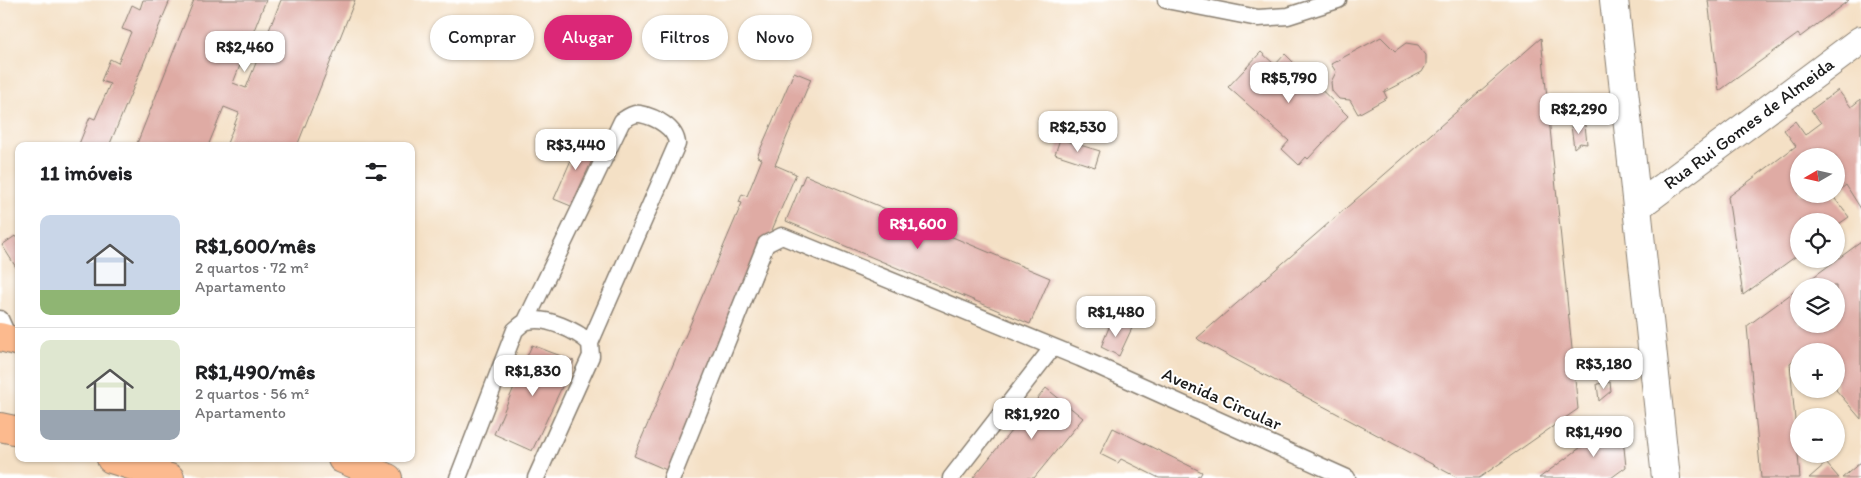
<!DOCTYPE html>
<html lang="pt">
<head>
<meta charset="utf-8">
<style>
  body { margin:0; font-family:Itim,sans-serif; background:#f2f2f2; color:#202124; height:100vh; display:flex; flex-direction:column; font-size:19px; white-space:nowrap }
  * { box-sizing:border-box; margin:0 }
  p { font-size:16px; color:#757577 }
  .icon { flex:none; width:28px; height:28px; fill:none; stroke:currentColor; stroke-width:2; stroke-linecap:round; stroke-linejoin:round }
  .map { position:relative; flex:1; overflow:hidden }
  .side { position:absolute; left:15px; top:142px; width:400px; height:320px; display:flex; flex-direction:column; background:#fff; border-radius:10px; box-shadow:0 1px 4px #0004 }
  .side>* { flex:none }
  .guide { position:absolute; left:430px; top:15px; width:475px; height:45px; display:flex; gap:10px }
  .needle { width:32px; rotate:261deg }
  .controls { position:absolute; left:1790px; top:148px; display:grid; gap:10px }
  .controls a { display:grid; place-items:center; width:55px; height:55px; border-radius:50%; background:#fff; box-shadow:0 1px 4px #0004; font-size:25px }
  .price { position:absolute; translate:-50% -42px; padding:0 11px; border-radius:10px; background:#fff; color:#222; font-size:16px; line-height:32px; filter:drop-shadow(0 1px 2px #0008) }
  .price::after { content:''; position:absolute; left:50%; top:30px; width:15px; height:11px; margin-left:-8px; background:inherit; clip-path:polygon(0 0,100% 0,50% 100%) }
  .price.active { background:#db2777; color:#fff }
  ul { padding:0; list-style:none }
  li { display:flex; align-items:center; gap:15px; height:125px; padding:0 25px }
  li+li { border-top:1px solid #e0e0e0 }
  li span { display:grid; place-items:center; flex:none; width:140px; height:100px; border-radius:10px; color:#555 }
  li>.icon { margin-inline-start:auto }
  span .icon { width:60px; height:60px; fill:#fffc; stroke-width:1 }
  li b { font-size:21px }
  h2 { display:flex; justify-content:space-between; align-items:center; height:60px; padding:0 25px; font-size:21px }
  .pill { padding:0 18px; border-radius:22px; background:#fff; box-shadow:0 1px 4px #0004; font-size:18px; line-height:45px }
  .pill.active { background:#db2777; color:#fff }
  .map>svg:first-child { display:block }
  .building { fill:#dfaba4 }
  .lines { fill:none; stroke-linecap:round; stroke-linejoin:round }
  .service-casing { stroke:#887e70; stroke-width:19 }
  .minor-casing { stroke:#887e70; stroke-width:30 }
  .tertiary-casing { stroke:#887e70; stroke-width:30 }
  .trunk-casing { stroke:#887e70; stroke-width:30 }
  .motorway-casing { stroke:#887e70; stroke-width:30 }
  .service { stroke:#fff; stroke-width:16 }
  .minor { stroke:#fff; stroke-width:28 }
  .tertiary { stroke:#fff; stroke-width:28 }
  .trunk { stroke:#fcba8e; stroke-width:28 }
  .motorway { stroke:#fcba8e; stroke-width:28 }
  .labels { text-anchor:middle; stroke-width:4; stroke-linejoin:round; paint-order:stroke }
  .street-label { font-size:18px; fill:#1c1c1c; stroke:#fff }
</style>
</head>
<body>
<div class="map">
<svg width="1861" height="478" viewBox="0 0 1861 478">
  <rect width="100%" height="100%" fill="#fff"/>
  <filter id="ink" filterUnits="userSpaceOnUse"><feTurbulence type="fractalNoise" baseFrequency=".02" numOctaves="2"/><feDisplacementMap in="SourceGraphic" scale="10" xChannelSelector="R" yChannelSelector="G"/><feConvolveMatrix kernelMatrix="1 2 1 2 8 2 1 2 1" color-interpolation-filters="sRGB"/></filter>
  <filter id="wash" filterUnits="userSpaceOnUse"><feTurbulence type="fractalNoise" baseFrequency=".0096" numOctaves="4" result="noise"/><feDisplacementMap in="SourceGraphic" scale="20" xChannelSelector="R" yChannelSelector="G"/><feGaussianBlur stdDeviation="1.12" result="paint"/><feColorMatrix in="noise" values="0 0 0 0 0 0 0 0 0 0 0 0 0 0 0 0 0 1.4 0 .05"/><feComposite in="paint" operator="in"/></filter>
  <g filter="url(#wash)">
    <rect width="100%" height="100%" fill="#f4e0c5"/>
    <g id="blocks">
      <path class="building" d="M143,0H170L109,146H84L79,144L90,117L95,119L110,84L101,81L110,59L118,63L131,32L122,29L132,5L140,9Z
        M194,0H266L233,83L246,88L281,0H355L297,146H226L239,113L224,107L208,146H136Z
        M1708,0H1849L1800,37L1798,34L1719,91Z
        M1381,37L1395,51L1406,43L1418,45L1426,55V65L1422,72L1384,92L1387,98L1358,114L1350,100L1339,99L1332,91L1331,82L1336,72L1331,64Z
        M1541,38L1578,409L1479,478H1458L1199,340L1197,338Z
        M1261,52L1275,65L1285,54L1348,116L1308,159L1306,157L1299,165L1282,149L1289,141L1228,87Z
        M794,72L811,79L775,165L796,174L669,471L634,456L742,203L739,202L742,194L747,196L762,159L757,157Z
        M1838,90L1851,107L1861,99V209L1846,185L1836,193V156H1799V194H1835L1832,195L1849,217L1836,226V221H1799V254L1743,295L1728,197L1796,146L1784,130L1795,121L1805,135L1821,123L1811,110Z
        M1585,125L1587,144L1580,143L1574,148L1571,126Z
        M581,137L599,145L571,206L554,199Z
        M1060,139L1100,151L1095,167L1055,154Z
        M805,175L1050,278L1030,324L786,221Z
        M15,236L19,242V272L2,245Z
        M1861,242V419L1836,390V351H1799V355L1790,363L1800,478H1761L1747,326L1799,288V324H1836V286H1801Z
        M1112,320L1132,328L1119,356L1101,347Z
        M532,345L574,361L532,451L494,434Z
        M1610,382L1611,391L1599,401L1597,384Z
        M1046,388L1083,418L1034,478H973Z
        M1621,418L1626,467L1611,478H1539L1599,434L1601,438L1616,428L1613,424Z
        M1113,428L1202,472L1200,476L1198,475L1197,478H1159L1121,459L1118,463L1100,454Z
        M1861,462V478H1842Z
        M1826,463L1839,478H1809Z"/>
    </g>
  </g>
  <g filter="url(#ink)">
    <use href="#blocks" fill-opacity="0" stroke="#887e70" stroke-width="1"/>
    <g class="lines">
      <g class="service-casing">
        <path id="service" d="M1166,0L1258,18L1288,16L1338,0
          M0,319L9,339
          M526,321L622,121C628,117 633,113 640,114C656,117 676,128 677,144L590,343
          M458,478L515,330C519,327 523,322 528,321C546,316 577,331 590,343L591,356L536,478
          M672,478L766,244L782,236L1080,358L1347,478
          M951,478L1053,347"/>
      </g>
      <g class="minor-casing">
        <path id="minor" d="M1614,0L1637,207"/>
      </g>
      <g class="tertiary-casing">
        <g id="tertiary">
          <path id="s1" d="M1666,478L1637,207L1861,40"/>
        </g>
      </g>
      <g class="trunk-casing">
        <path id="trunk" d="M0,337L19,342
          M342,459L388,478"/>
      </g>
      <g class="motorway-casing">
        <path id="motorway" d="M0,427L19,431
          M111,459L170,478"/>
      </g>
      <use href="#service" class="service"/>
      <use href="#minor" class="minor"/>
      <use href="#tertiary" class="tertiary"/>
      <use href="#trunk" class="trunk"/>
      <use href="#motorway" class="motorway"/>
    </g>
  </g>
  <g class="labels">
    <g class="street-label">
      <text dy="6" stroke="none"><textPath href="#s1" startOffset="412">Rua Rui Gomes de Almeida</textPath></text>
      <text transform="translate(1222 399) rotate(24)" y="6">Avenida Circular</text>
    </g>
  </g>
</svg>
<div class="controls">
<a><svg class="needle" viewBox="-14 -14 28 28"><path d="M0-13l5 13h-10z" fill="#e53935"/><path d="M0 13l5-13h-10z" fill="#757577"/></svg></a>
<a><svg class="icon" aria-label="locate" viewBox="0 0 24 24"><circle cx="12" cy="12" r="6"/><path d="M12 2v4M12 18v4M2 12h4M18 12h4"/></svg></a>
<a><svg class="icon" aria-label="layers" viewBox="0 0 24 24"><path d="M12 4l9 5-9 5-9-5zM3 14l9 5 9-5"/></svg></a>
<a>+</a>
<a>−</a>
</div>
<b class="price" style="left:245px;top:73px">R$2,460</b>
<b class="price" style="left:1289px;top:104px">R$5,790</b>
<b class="price" style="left:1579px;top:135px">R$2,290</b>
<b class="price" style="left:1078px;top:153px">R$2,530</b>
<b class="price" style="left:576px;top:171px">R$3,440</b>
<b class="price active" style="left:918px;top:250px">R$1,600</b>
<b class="price" style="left:1116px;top:338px">R$1,480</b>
<b class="price" style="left:1604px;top:390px">R$3,180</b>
<b class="price" style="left:533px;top:397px">R$1,830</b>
<b class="price" style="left:1032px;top:440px">R$1,920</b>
<b class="price" style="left:1594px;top:458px">R$1,490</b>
<div class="guide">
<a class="pill">Comprar</a>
<a class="pill active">Alugar</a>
<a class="pill">Filtros</a>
<a class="pill">Novo</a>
</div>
<section class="side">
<h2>11 imóveis<svg class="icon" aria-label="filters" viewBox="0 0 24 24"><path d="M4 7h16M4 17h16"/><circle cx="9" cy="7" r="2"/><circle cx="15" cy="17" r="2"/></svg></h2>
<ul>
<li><span style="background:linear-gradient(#c9d6e8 75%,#8fb573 0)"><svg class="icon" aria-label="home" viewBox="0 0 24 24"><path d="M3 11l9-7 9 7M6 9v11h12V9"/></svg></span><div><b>R$1,600/mês</b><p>2 quartos · 72 m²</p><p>Apartamento</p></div></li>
<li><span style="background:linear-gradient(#dfe7d0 70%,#9aa5b1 0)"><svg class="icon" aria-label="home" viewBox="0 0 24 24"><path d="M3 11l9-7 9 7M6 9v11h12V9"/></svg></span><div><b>R$1,490/mês</b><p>2 quartos · 56 m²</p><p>Apartamento</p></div></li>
</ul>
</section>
</div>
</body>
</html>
